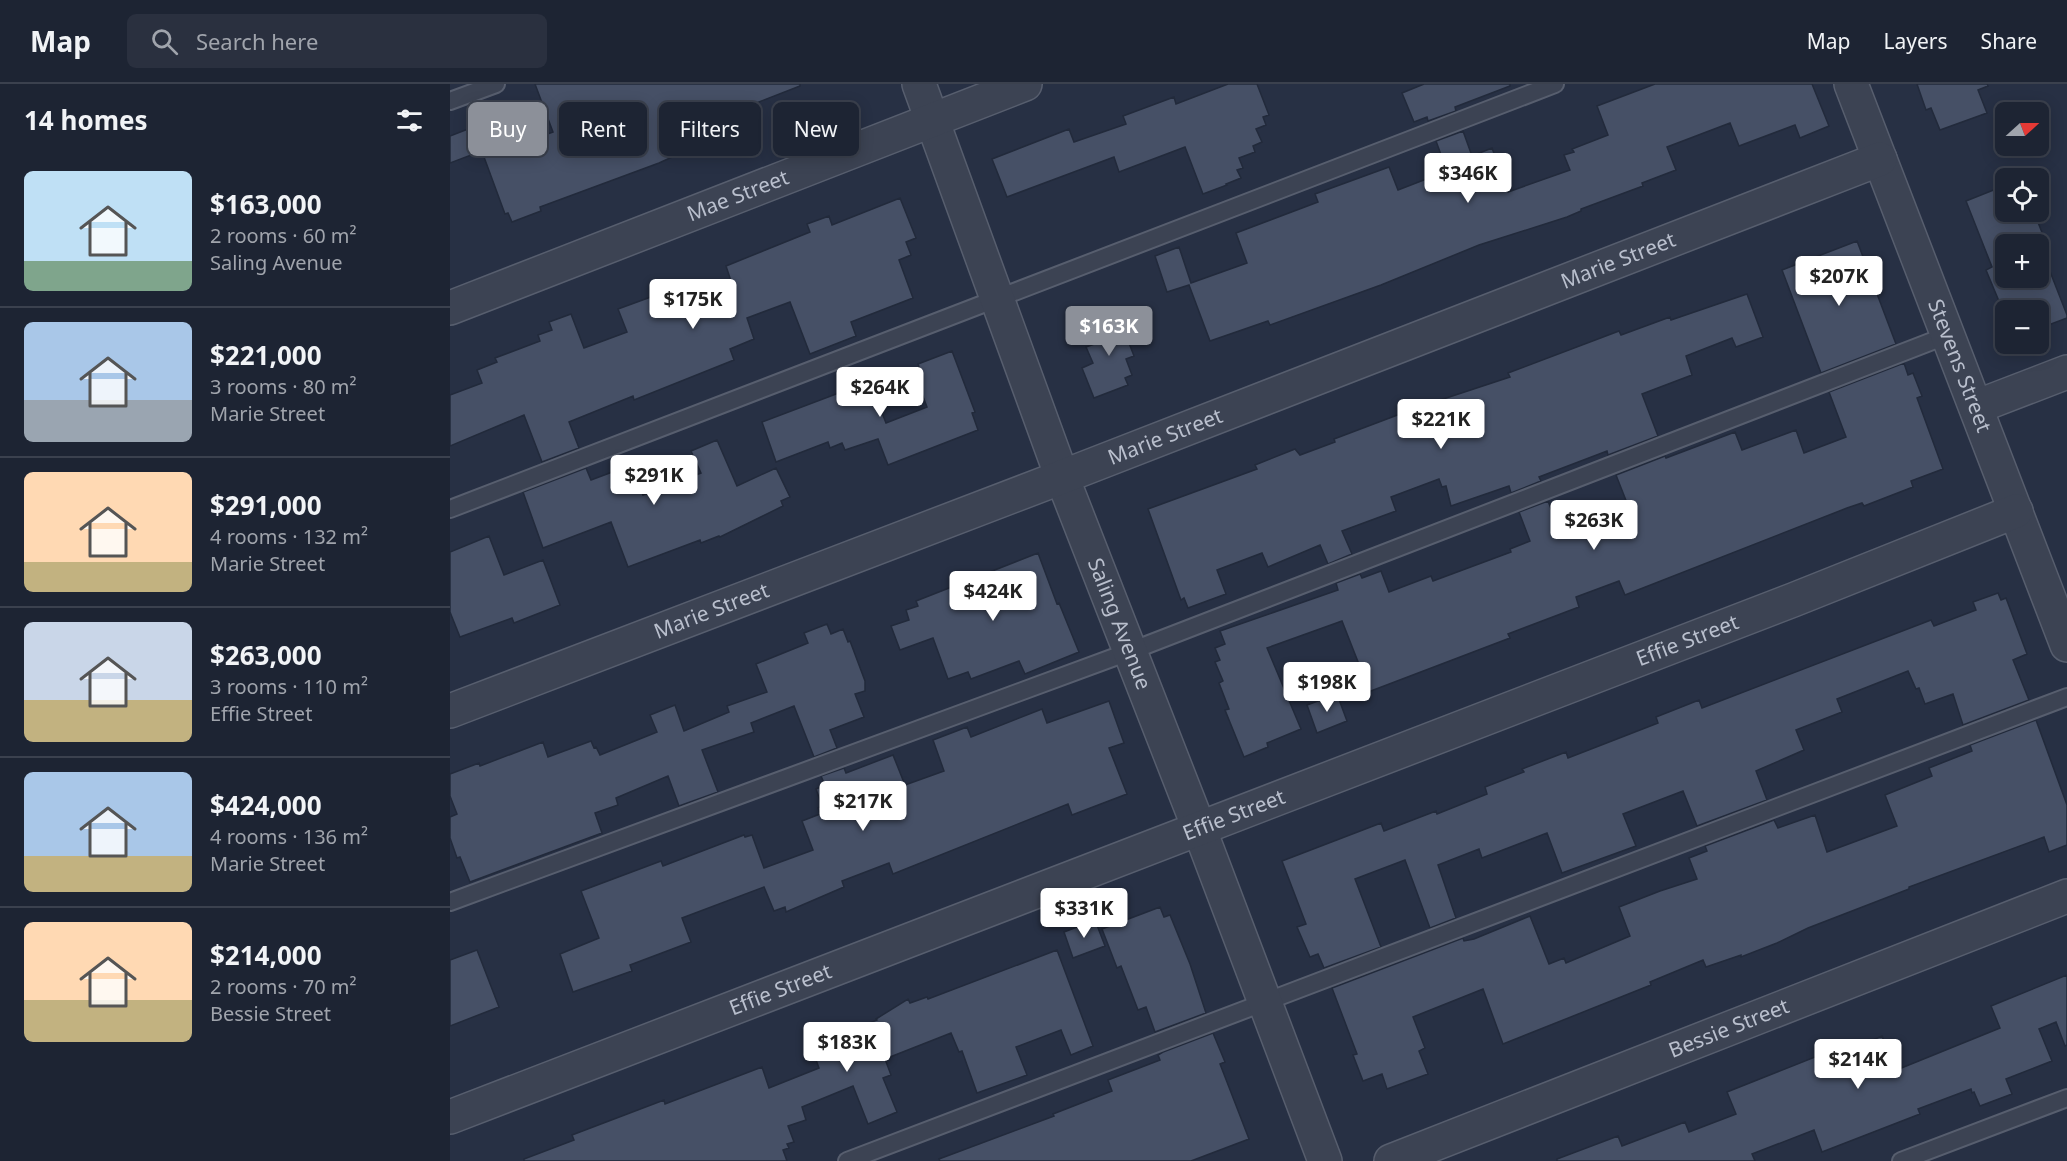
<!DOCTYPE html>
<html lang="en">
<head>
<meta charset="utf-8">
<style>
  body { margin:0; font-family:"Noto Sans",sans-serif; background:#2a303f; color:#f1f3f6; height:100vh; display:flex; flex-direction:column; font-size:22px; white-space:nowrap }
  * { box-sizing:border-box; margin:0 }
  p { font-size:20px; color:#a0a4ac }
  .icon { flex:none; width:33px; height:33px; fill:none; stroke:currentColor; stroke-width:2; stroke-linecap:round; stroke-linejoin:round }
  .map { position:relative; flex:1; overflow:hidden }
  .drawer { display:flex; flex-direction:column; background:#1d2433; width:450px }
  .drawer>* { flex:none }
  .banner { position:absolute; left:18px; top:18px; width:570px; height:54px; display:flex; gap:12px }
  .needle { width:39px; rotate:69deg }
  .controls { position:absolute; left:1545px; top:18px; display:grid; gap:12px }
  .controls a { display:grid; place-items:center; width:54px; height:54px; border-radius:9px; background:#1d2433; box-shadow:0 3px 15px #0003,0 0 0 2px #3b414e; font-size:30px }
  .price { position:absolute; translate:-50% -51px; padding:0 14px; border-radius:6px; background:#fff; color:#222; font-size:20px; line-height:39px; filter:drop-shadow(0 2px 3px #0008) }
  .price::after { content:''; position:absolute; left:50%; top:36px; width:18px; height:14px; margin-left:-9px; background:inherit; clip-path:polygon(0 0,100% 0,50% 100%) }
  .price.selected { background:#8c9099; color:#fff }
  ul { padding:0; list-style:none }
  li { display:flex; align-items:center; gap:18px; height:150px; padding:0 24px }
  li+li { border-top:2px solid #3b414e }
  li span { display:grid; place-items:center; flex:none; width:168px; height:120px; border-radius:9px; color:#555 }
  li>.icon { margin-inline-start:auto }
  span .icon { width:72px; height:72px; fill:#fffc; stroke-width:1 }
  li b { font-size:26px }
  h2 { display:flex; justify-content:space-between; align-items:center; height:72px; padding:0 24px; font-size:26px }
  .tag { padding:0 21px; border-radius:9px; background:#1d2433; box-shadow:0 3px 15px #0003,0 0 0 2px #3b414e; font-size:21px; line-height:54px }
  .tag.selected { background:#8c9099; color:#fff }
  header { display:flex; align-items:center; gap:36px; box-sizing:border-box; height:84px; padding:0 30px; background:#1d2433; border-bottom:2px solid #3b414e }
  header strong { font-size:28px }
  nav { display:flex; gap:33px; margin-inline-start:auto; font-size:21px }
  .search { width:420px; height:54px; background:#2a303f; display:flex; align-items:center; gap:15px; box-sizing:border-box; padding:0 21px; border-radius:9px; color:#a0a4ac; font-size:22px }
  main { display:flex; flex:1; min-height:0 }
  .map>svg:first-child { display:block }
  .building { fill:#465066; stroke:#222a3b; stroke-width:1.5; fill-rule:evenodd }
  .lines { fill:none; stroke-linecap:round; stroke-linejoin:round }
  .lane-casing { stroke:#575e6e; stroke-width:20 }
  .street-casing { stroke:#575e6e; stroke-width:36 }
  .lane { stroke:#3c4353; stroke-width:16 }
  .street { stroke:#3c4353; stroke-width:33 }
  .labels { text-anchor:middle; stroke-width:4.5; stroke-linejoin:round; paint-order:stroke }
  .street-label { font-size:21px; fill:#b9bfcd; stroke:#202839 }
</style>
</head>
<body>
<header>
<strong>Map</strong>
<div class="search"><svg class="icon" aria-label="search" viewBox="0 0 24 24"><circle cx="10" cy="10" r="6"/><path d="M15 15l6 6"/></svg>Search here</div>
<nav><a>Map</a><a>Layers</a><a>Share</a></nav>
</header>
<main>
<section class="drawer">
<h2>14 homes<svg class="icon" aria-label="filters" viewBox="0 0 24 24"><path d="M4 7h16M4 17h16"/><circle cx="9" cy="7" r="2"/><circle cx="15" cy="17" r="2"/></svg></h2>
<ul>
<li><span style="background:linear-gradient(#bfe0f5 75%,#7fa58c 0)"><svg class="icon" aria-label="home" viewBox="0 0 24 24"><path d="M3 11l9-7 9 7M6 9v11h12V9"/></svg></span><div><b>$163,000</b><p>2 rooms · 60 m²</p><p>Saling Avenue</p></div></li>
<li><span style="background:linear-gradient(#a9c7e8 65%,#9aa5b1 0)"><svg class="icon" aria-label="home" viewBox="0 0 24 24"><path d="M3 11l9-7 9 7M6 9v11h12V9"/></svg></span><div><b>$221,000</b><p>3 rooms · 80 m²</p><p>Marie Street</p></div></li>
<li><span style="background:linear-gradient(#ffd9b3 75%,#c2b280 0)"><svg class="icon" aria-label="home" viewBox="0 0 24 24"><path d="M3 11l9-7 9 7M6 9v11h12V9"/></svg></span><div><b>$291,000</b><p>4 rooms · 132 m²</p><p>Marie Street</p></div></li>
<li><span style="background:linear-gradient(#c9d6e8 65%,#c2b280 0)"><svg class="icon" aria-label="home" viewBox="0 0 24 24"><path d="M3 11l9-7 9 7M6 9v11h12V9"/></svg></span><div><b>$263,000</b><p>3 rooms · 110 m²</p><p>Effie Street</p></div></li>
<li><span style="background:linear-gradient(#a9c7e8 70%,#c2b280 0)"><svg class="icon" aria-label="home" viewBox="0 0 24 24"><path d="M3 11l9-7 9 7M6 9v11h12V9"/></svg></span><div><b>$424,000</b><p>4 rooms · 136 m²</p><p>Marie Street</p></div></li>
<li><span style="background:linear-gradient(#ffd9b3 65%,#c2b280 0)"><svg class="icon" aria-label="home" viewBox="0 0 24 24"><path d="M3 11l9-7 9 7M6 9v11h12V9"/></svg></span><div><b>$214,000</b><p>2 rooms · 70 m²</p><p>Bessie Street</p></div></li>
</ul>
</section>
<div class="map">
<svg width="1617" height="1077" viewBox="0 0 1617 1077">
  <rect width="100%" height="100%" fill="#273044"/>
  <path class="building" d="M85,0H350V2L283,28L288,41L277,45L280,55L257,63L255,58L209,79L90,123L91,127L62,138L58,129L55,130L34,73L103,48Z
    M778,0H807L819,31L813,33L816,41L806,45L812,58L803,62L805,68L789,74L793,84L787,86L791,94L776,100L777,101L753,110L735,63L669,88L664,73L557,113L542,75L619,45L624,58L676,40L673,32L724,13L726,20Z
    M974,0H1060V2L1005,23L1006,27L978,37L977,33L964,38L952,9Z
    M1205,0H1362L1379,42L1350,54L1345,41L1289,62L1280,39L1217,63L1226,86L1192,99L1193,102L1131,125V127L1117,133L1029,161L931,201L820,241L818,237L760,257L739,201L717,208L705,172L729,163L741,199L797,179L786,149L868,118L865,110L939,83L948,106L997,87L986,57L1013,47L1022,72L1042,64L1058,108L1120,86L1114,71L1124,68L1122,65L1158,51L1147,22Z
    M1467,0H1537L1538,2L1528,6L1537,29L1490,46L1481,24L1476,26Z
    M36,38L45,62L0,79V52Z
    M1556,101V128H1584L1598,164L1592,167L1617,231V234L1588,245V226H1556V234L1536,186L1542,183L1516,117ZM1556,160H1588V194H1556Z
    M450,114L466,154L456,158L461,171L449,176L463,214L401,238L406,252L360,270L340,218L297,234L304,255L280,265L284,276L184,316L183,312L119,338L129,364L92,378L74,331L0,362V311L32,299L27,286L47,278L45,274L90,257L88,251L102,246L99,238L121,230L134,264L177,248L168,225L209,210L213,223L281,197L276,182L360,148L357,140L379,132L382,141Z
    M1407,157L1446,260L1371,289L1332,186Z
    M1297,210L1313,253L1286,263L1282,254L1236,272L1242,291L1192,310L1208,352L1158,371L1157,367L1089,393L1091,397L1061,409L1059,402L1001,422L996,402L992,403L989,395L941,413L946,427L892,447L902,470L878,480L870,461L818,483L812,469L767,486L776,510L738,524L734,514L731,516L698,425L807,385L805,381L845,365L850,371L885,358L884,355L966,324L1060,293L1058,289L1169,247L1171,251L1220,233L1221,236Z
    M667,228L684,272L676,275L682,291L675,294L678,301L644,314L632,284L643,279L636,263L650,258L642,238Z
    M502,267L525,328L522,329L528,346L438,381L428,355L395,366L392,359L380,364L378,358L326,378L312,338L394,307L395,311L421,301L436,339L477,323L466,294L472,292L468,280Z
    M1454,279L1458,291L1463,289L1472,312L1467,314L1493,385L1461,397L1463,403L1414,422L1412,419L1397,424L1175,511L1169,497L1126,513L1129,523L1058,550L1060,554L913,610L904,586L910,583L892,537L817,564L851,645L817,659L818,663L794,673L775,626L779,625L769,599L773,597L765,578L770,576L765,564L775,560L770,547L888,506L886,499L910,490L912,494L931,487L939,508L981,492L983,497L1061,468L1060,465L1080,457L1069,428L1098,417L1111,450L1179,424L1166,391L1215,372L1216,374L1285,348L1292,366L1346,346L1354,369L1396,353L1379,308Z
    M267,356L287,402L326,384L340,413L331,417L333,422L270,453L269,452L251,459L250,456L178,483L161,438L93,464L73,408L136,384L141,396L181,381L193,411L251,389L241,367Z
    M39,452L54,491L93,476L110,521L64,539L62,534L10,553L0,528V468Z
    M588,469L607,520L609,519L629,568L575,590L569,577L521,595L518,588L498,595L483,554L450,566L441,542L459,536L456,526L468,522L466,517Z
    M1548,509L1551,516L1556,514L1577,570L1563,576L1579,616L1513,641L1503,610L1475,620L1469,604L1466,605L1458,587L1387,615L1392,628L1346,646L1354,666L1306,687L1317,716L1247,742L1233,707L1173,730L1186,762L1112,789L1097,749L1032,774L1029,765L988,781L1006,834L980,844L955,776L905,795L931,863L874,884L868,870L860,873L847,843L856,840L832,777L931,739L934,747L986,727L987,730L1037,710L1035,703L1074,688L1072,685L1116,668L1118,674L1208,639L1206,633L1249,616L1252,624L1481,536L1484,542L1526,526L1523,518Z
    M377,540L381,550L393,545L398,558L400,557L415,597V607L405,610L414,633L380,646L387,664L364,673L344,622L301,639L304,648L252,666L268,708L229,722L218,692L166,714L168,721L145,729L152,749L20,798L10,773L7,774L0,754V733L7,730L0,712V690L29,679L30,682L93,658L98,673L141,657L144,664L146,663L150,671L207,648L200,631L225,621L234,647L279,628L277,622L317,608L306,580L358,559L354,549Z
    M887,610L897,637L867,649L857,621Z
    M659,617L674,659L659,664L677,710L622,731L618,720L443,790L439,779L392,797L394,803L336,828L335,823L324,827L314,803L232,834L241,858L180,881L182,887L123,908L110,870L149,854L131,807L211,777L213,782L294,751L295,753L302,751L314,784L363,766L352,737L370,730L368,724L372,722L366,705L375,701L371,692L394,684L396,689L443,671L455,701L494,687L483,656L517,643L521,653L592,625L597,639Z
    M1586,636L1617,721V761L1599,768L1594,753L1459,803V805L1358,844L1327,859L1291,873V871L1256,883L1253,876L1200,898L1201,901L1053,960L1033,905L963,933L975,964L969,967L978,990L937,1005L932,990L913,997L903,971L907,970L882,904L1013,854L1014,857L1024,855L1080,832L1099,880L1114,874L1116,879L1180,852L1169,823L1210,807L1247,795L1239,774L1257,767L1255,762L1324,736L1328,744L1365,731L1377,768L1447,742L1435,711L1482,692L1479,684L1522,667L1520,661Z
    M710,823L714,833L720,831L740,880L756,929L705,948L696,923L688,926L671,882L667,884L652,845Z
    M645,836L655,862L623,874L614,848Z
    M27,866L49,923L0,942V876Z
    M607,866L643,962L621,971L611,946L566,963L577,991L527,1009L512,967L509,968L501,949L435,975L441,991L433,994L447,1028L418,1040L403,1002L352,1023L356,1036L338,1042L344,1058L337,1060L339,1064L333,1066L337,1077H74V1075L124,1056L122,1051L214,1016L215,1020L312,983L319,1004L369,984L361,962L427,936L426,935L458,915L460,919L477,913L478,915Z
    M1617,891V961L1615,962L1606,938L1589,945L1602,977L1556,995L1562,1010L1530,1022L1524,1008L1522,1009L1521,1005L1468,1025L1470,1030L1372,1068L1364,1046L1302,1070L1305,1077H1107V1075L1168,1052L1172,1062L1235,1038L1239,1048L1286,1030L1277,1008L1380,967L1383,973L1432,952L1436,962L1439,961L1449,985L1550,944L1541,922Z
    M763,949L775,978L770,980L799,1055L741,1077H490L489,1075L604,1032L603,1030L662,1007L658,996L710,976L708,971L713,968Z"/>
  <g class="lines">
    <g class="lane-casing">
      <path id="lane" d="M0,17L46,0
        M0,425L1105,0
        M0,818L681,567L1498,251
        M397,1077L1617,613
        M1451,1077L1617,1014"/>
    </g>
    <g class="street-casing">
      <g id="street">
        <path id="s1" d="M469,0L612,393L749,744L875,1077"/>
        <path id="s2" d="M1401,0L1617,561"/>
        <path id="s3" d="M0,224L575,0"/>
        <path d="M1526,323L1617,288"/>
        <path id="s4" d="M0,627L612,393L1430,75"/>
        <path id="s5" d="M0,1033L1343,516L1566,427"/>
        <path id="s6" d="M941,1077L1617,812"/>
      </g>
    </g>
    <use href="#lane" class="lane"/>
    <use href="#street" class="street"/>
  </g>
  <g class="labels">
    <g class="street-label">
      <text dy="7" stroke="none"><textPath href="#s3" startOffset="309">Mae Street</textPath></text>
      <text dy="7" stroke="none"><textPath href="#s4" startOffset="1252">Marie Street</textPath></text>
      <text dy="7" stroke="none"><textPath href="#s2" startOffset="302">Stevens Street</textPath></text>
      <text dy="7" stroke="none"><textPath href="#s4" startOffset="766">Marie Street</textPath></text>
      <text dy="7" stroke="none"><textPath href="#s4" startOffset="280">Marie Street</textPath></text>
      <text dy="7" stroke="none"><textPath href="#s1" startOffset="576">Saling Avenue</textPath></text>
      <text dy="7" stroke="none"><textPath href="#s5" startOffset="1326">Effie Street</textPath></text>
      <text dy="7" stroke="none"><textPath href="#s5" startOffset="840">Effie Street</textPath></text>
      <text dy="7" stroke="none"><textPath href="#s5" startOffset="354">Effie Street</textPath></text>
      <text dy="7" stroke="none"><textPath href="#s6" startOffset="363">Bessie Street</textPath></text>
    </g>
  </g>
</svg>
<div class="controls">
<a><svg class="needle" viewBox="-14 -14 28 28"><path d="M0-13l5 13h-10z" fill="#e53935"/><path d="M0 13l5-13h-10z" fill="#a0a4ac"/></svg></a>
<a><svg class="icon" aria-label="locate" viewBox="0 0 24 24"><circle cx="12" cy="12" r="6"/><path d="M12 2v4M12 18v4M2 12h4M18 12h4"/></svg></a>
<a>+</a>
<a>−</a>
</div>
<b class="price" style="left:1018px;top:120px">$346K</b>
<b class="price" style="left:1389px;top:223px">$207K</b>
<b class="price" style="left:243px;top:246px">$175K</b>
<b class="price selected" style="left:659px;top:273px">$163K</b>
<b class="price" style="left:430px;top:334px">$264K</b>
<b class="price" style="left:991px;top:366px">$221K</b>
<b class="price" style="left:204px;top:422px">$291K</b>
<b class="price" style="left:1144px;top:467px">$263K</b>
<b class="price" style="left:543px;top:538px">$424K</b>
<b class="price" style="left:877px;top:629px">$198K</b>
<b class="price" style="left:413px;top:748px">$217K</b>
<b class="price" style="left:634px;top:855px">$331K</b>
<b class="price" style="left:397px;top:989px">$183K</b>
<b class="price" style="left:1408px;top:1006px">$214K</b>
<div class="banner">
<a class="tag selected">Buy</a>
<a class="tag">Rent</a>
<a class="tag">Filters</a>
<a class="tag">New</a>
</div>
</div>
</main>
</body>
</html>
